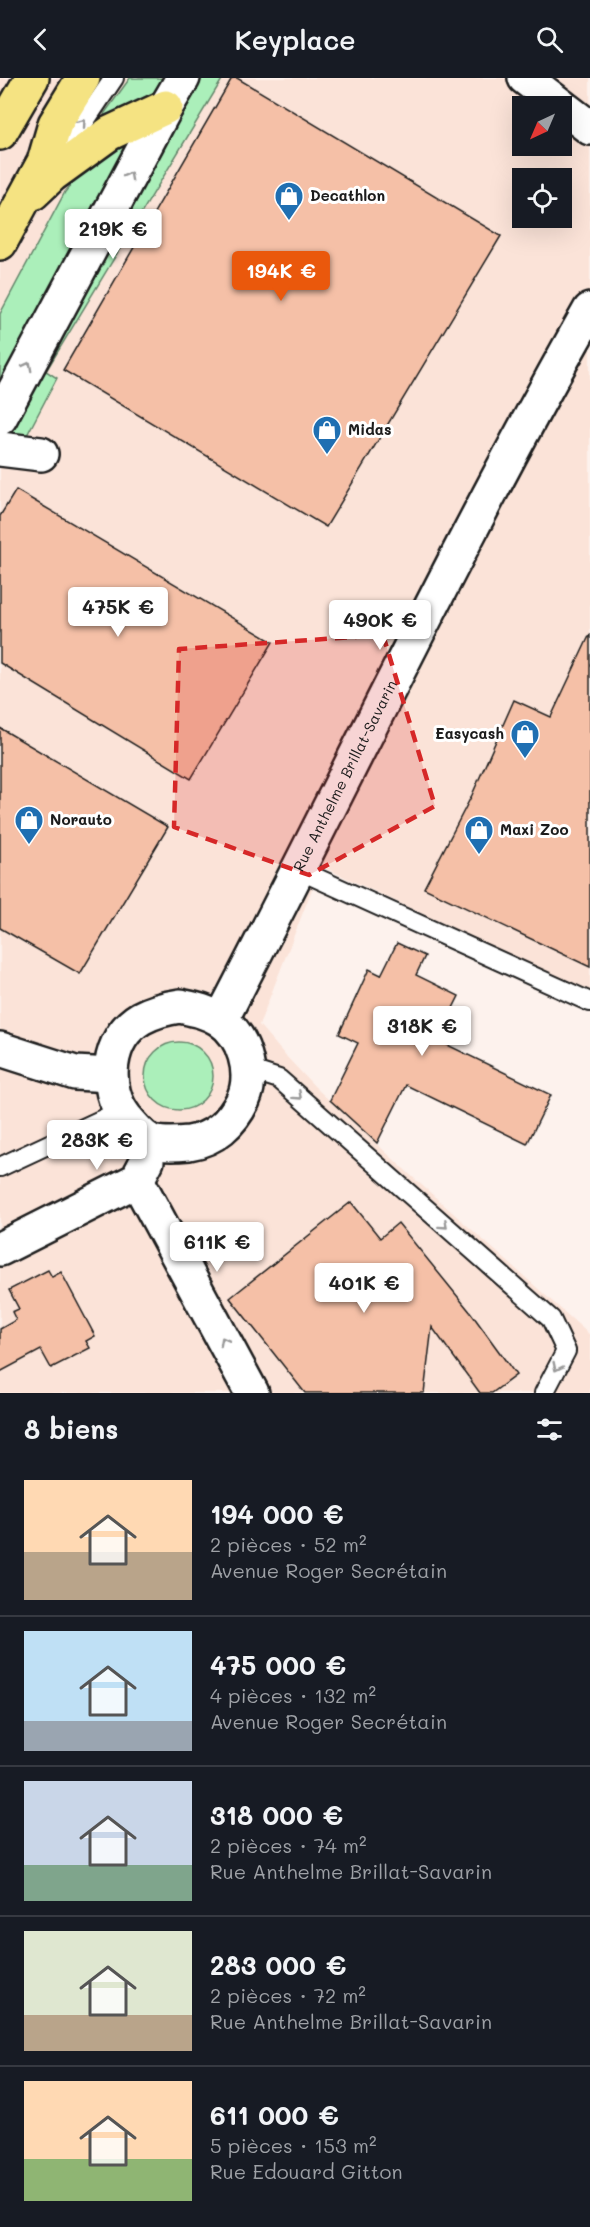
<!DOCTYPE html>
<html lang="fr">
<head>
<meta charset="utf-8">
<style>
  body { margin:0; font-family:Mali,sans-serif; background:#242831; color:#f1f3f6; height:100vh; display:flex; flex-direction:column; font-size:22px; white-space:nowrap }
  * { box-sizing:border-box; margin:0 }
  p { font-size:20px; color:#9ea1a6 }
  .icon { flex:none; width:33px; height:33px; fill:none; stroke:currentColor; stroke-width:2; stroke-linecap:round; stroke-linejoin:round }
  .map { position:relative; height:1315px; overflow:hidden }
  .sheet { display:flex; flex-direction:column; background:#171b24; flex:1 }
  .sheet>* { flex:none }
  .needle { width:39px; rotate:224deg }
  .fabs { position:absolute; left:512px; top:18px; display:grid; gap:12px }
  .fabs a { display:grid; place-items:center; width:60px; height:60px; border-radius:0px; background:#171b24; box-shadow:0 6px 24px #0002; font-size:30px }
  .price { position:absolute; translate:-50% -51px; padding:0 14px; border-radius:6px; background:#fff; color:#222; font-size:20px; line-height:39px; filter:drop-shadow(0 2px 3px #0008) }
  .price::after { content:''; position:absolute; left:50%; top:36px; width:18px; height:14px; margin-left:-9px; background:inherit; clip-path:polygon(0 0,100% 0,50% 100%) }
  .price.on { background:#ea580c; color:#fff }
  ul { padding:0; list-style:none }
  li { display:flex; align-items:center; gap:18px; height:150px; padding:0 24px }
  li+li { border-top:2px solid #363941 }
  li span { display:grid; place-items:center; flex:none; width:168px; height:120px; border-radius:0px; color:#555 }
  li>.icon { margin-inline-start:auto }
  span .icon { width:72px; height:72px; fill:#fffc; stroke-width:1 }
  li b { font-size:26px }
  h2 { display:flex; justify-content:space-between; align-items:center; height:72px; padding:0 24px; font-size:26px }
  header { display:flex; justify-content:space-between; align-items:center; height:78px; padding:0 24px; background:#171b24; font-size:27px; font-weight:600 }
  .map>svg:first-child { display:block }
  .built { fill:#fbe3d8; fill-rule:evenodd }
  .green { fill:#abefba; stroke:#64866b; stroke-width:1.5 }
  .building { fill:#f5c0a7; stroke:#1c1c1c; stroke-width:1.5 }
  .lines { fill:none; stroke-linecap:round; stroke-linejoin:round }
  .lane-casing { stroke:#1c1c1c; stroke-width:22 }
  .street-casing { stroke:#1c1c1c; stroke-width:38 }
  .primary-casing { stroke:#1c1c1c; stroke-width:38 }
  .lane { stroke:#fff; stroke-width:18 }
  .street { stroke:#fff; stroke-width:33 }
  .primary { stroke:#f5e382; stroke-width:33 }
  .oneway { stroke:#999 }
  .marked { fill:#d62828; fill-opacity:0.2; stroke:#d62828; stroke-width:4.5; stroke-dasharray:12 8; stroke-linejoin:round }
  .labels { text-anchor:middle; stroke-width:6; stroke-linejoin:round; paint-order:stroke }
  .poi-label { font-size:15px; font-weight:bold; fill:#1c1c1c; stroke:#fff; text-anchor:start }
  .street-label { font-size:15px; fill:#1c1c1c; stroke:#fff }
</style>
</head>
<body>
<header><svg class="icon" aria-label="back" viewBox="0 0 24 24"><path d="M15 5l-7 7 7 7"/></svg>Keyplace<svg class="icon" aria-label="search" viewBox="0 0 24 24"><circle cx="10" cy="10" r="6"/><path d="M15 15l6 6"/></svg></header>
<div class="map">
<svg width="590" height="1315" viewBox="0 0 590 1315">
  <rect width="100%" height="100%" fill="#fdf2ed"/>
  <filter id="ink" filterUnits="userSpaceOnUse"><feTurbulence type="fractalNoise" baseFrequency=".0167" numOctaves="2"/><feDisplacementMap in="SourceGraphic" scale="12" xChannelSelector="R" yChannelSelector="G"/><feConvolveMatrix kernelMatrix="1 2 1 2 8 2 1 2 1" color-interpolation-filters="sRGB"/></filter>
  <g filter="url(#ink)">
    <path class="built" d="M0,0H590V915L321,788L259,947L284,976L317,1011L416,1102L590,1257V1315H0ZM522,28H561V68H522ZM522,100H561V140H522Z"/>
    <path class="green" d="M130,0H168C153,20 128,31 106,42L104,36Z
      M200,0H223L46,293L57,300L26,359L7,357Z
      M138,58L0,312V236L65,114C89,84 105,76 138,58Z
      M145 998a34 34 0 1 1 68 0a34 34 0 1 1-68 0Z"/>
    <path class="building" d="M232,0H237L501,158L326,449L63,292Z
      M16,412L273,564L191,701L0,585V438Z
      M590,556V889L424,810L472,717L514,622L551,639Z
      M0,650L168,749L80,896L0,850Z
      M397,865L425,878L416,897L459,918L437,962L551,1017L527,1066L406,1007L377,1065L330,1022L358,965L339,956L369,891L381,897Z
      M351,1124L380,1160L398,1145L471,1235L516,1297L492,1315H480L432,1249L424,1315H305L230,1220Z
      M48,1192L52,1199L61,1194L95,1258L86,1263L90,1270L51,1290L41,1272L0,1294V1251L16,1242L12,1234L19,1231L9,1212Z"/>
    <g class="lines">
      <g class="lane-casing">
        <path id="lane" d="M52,76L85,43L114,0
          M299,792L590,924
          M248,991L279,1001L551,1241L566,1273L544,1315
          M0,1089L120,1033"/>
      </g>
      <g class="street-casing">
        <g id="street">
          <path d="M525,0L590,50"/>
          <path d="M0,340L166,29L183,0"/>
          <path d="M0,371L41,376"/>
          <path d="M180,928C194,931 206,933 219,941C244,957 255,995 243,1022C232,1045 214,1061 189,1065C178,1066 163,1067 153,1064C143,1061 132,1047 126,1040C102,1010 107,960 141,940C154,933 166,930 180,928Z"/>
          <path id="s1" d="M221,942C344,706 458,464 590,232"/>
          <path d="M0,971L75,995L110,997"/>
          <path d="M137,1102L252,1315"/>
          <path d="M0,1171L137,1102L147,1083"/>
        </g>
      </g>
      <g class="primary-casing">
        <path id="primary" d="M0,55L32,0
          M33,115L52,97L110,55L166,29
          M0,165L44,84L55,46L83,0"/>
      </g>
      <use href="#lane" class="lane"/>
      <use href="#street" class="street"/>
      <use href="#primary" class="primary"/>
    </g>
    <defs><path id="oneway-chevron" d="M-2-3.5L2.5 0L-2 3.5" fill="none" stroke-width="1.6" stroke-linecap="round" stroke-linejoin="round" transform="scale(1.5)"/></defs>
    <g class="oneway">
      <use href="#oneway-chevron" transform="translate(82 45) rotate(-49)"/>
      <use href="#oneway-chevron" transform="translate(129 98) rotate(-62)"/>
      <use href="#oneway-chevron" transform="translate(28 288) rotate(-62)"/>
      <use href="#oneway-chevron" transform="translate(298 1018) rotate(42)"/>
      <use href="#oneway-chevron" transform="translate(444 1147) rotate(42)"/>
      <use href="#oneway-chevron" transform="translate(224 1263) rotate(-118)"/>
      <use href="#oneway-chevron" transform="translate(557 1289) rotate(116)"/>
    </g>
  </g>
  <path class="marked" d="M383,557L435,728L309,797L174,749L179,571Z"/>
  <defs>
    <g id="shop-pin" transform="scale(1.5)"><path d="M0 17L-7.5 6A9.5 9.5 0 1 1 7.5 6Z" fill="#1f6fb2" stroke="#fff"/><path d="M-5-2.5h2.3a2.7 3.5 0 0 1 5.4 0H5L5.5 6h-11ZM-1.5-2.5h3a1.5 2.3 0 0 0-3 0Z" fill="#fff"/></g>
  </defs>
  <g fill-rule="evenodd">
    <use href="#shop-pin" x="289" y="118"/>
    <use href="#shop-pin" x="327" y="352"/>
    <use href="#shop-pin" x="525" y="656"/>
    <use href="#shop-pin" x="29" y="742"/>
    <use href="#shop-pin" x="479" y="752"/>
  </g>
  <g class="labels">
    <g class="poi-label">
      <text x="310" y="123">Decathlon</text>
      <text x="348" y="357">Midas</text>
      <text x="504" y="661" text-anchor="end">Easycash</text>
      <text x="50" y="747">Norauto</text>
      <text x="500" y="757">Maxi Zoo</text>
    </g>
    <g class="street-label">
      <text dy="5" stroke="none"><textPath href="#s1" startOffset="274">Rue Anthelme Brillat-Savarin</textPath></text>
    </g>
  </g>
</svg>
<div class="fabs">
<a><svg class="needle" viewBox="-14 -14 28 28"><path d="M0-13l5 13h-10z" fill="#e53935"/><path d="M0 13l5-13h-10z" fill="#9ea1a6"/></svg></a>
<a><svg class="icon" aria-label="locate" viewBox="0 0 24 24"><circle cx="12" cy="12" r="6"/><path d="M12 2v4M12 18v4M2 12h4M18 12h4"/></svg></a>
</div>
<b class="price" style="left:113px;top:182px">219K €</b>
<b class="price on" style="left:281px;top:224px">194K €</b>
<b class="price" style="left:118px;top:560px">475K €</b>
<b class="price" style="left:380px;top:573px">490K €</b>
<b class="price" style="left:422px;top:979px">318K €</b>
<b class="price" style="left:97px;top:1093px">283K €</b>
<b class="price" style="left:217px;top:1195px">611K €</b>
<b class="price" style="left:364px;top:1236px">401K €</b>
</div>
<section class="sheet">
<h2>8 biens<svg class="icon" aria-label="filters" viewBox="0 0 24 24"><path d="M4 7h16M4 17h16"/><circle cx="9" cy="7" r="2"/><circle cx="15" cy="17" r="2"/></svg></h2>
<ul>
<li><span style="background:linear-gradient(#ffd9b3 60%,#b9a48a 0)"><svg class="icon" aria-label="home" viewBox="0 0 24 24"><path d="M3 11l9-7 9 7M6 9v11h12V9"/></svg></span><div><b>194 000 €</b><p>2 pièces · 52 m²</p><p>Avenue Roger Secrétain</p></div></li>
<li><span style="background:linear-gradient(#bfe0f5 75%,#9aa5b1 0)"><svg class="icon" aria-label="home" viewBox="0 0 24 24"><path d="M3 11l9-7 9 7M6 9v11h12V9"/></svg></span><div><b>475 000 €</b><p>4 pièces · 132 m²</p><p>Avenue Roger Secrétain</p></div></li>
<li><span style="background:linear-gradient(#c9d6e8 70%,#7fa58c 0)"><svg class="icon" aria-label="home" viewBox="0 0 24 24"><path d="M3 11l9-7 9 7M6 9v11h12V9"/></svg></span><div><b>318 000 €</b><p>2 pièces · 74 m²</p><p>Rue Anthelme Brillat-Savarin</p></div></li>
<li><span style="background:linear-gradient(#dfe7d0 70%,#b9a48a 0)"><svg class="icon" aria-label="home" viewBox="0 0 24 24"><path d="M3 11l9-7 9 7M6 9v11h12V9"/></svg></span><div><b>283 000 €</b><p>2 pièces · 72 m²</p><p>Rue Anthelme Brillat-Savarin</p></div></li>
<li><span style="background:linear-gradient(#ffd9b3 65%,#8fb573 0)"><svg class="icon" aria-label="home" viewBox="0 0 24 24"><path d="M3 11l9-7 9 7M6 9v11h12V9"/></svg></span><div><b>611 000 €</b><p>5 pièces · 153 m²</p><p>Rue Edouard Gitton</p></div></li>
</ul>
</section>
</body>
</html>
